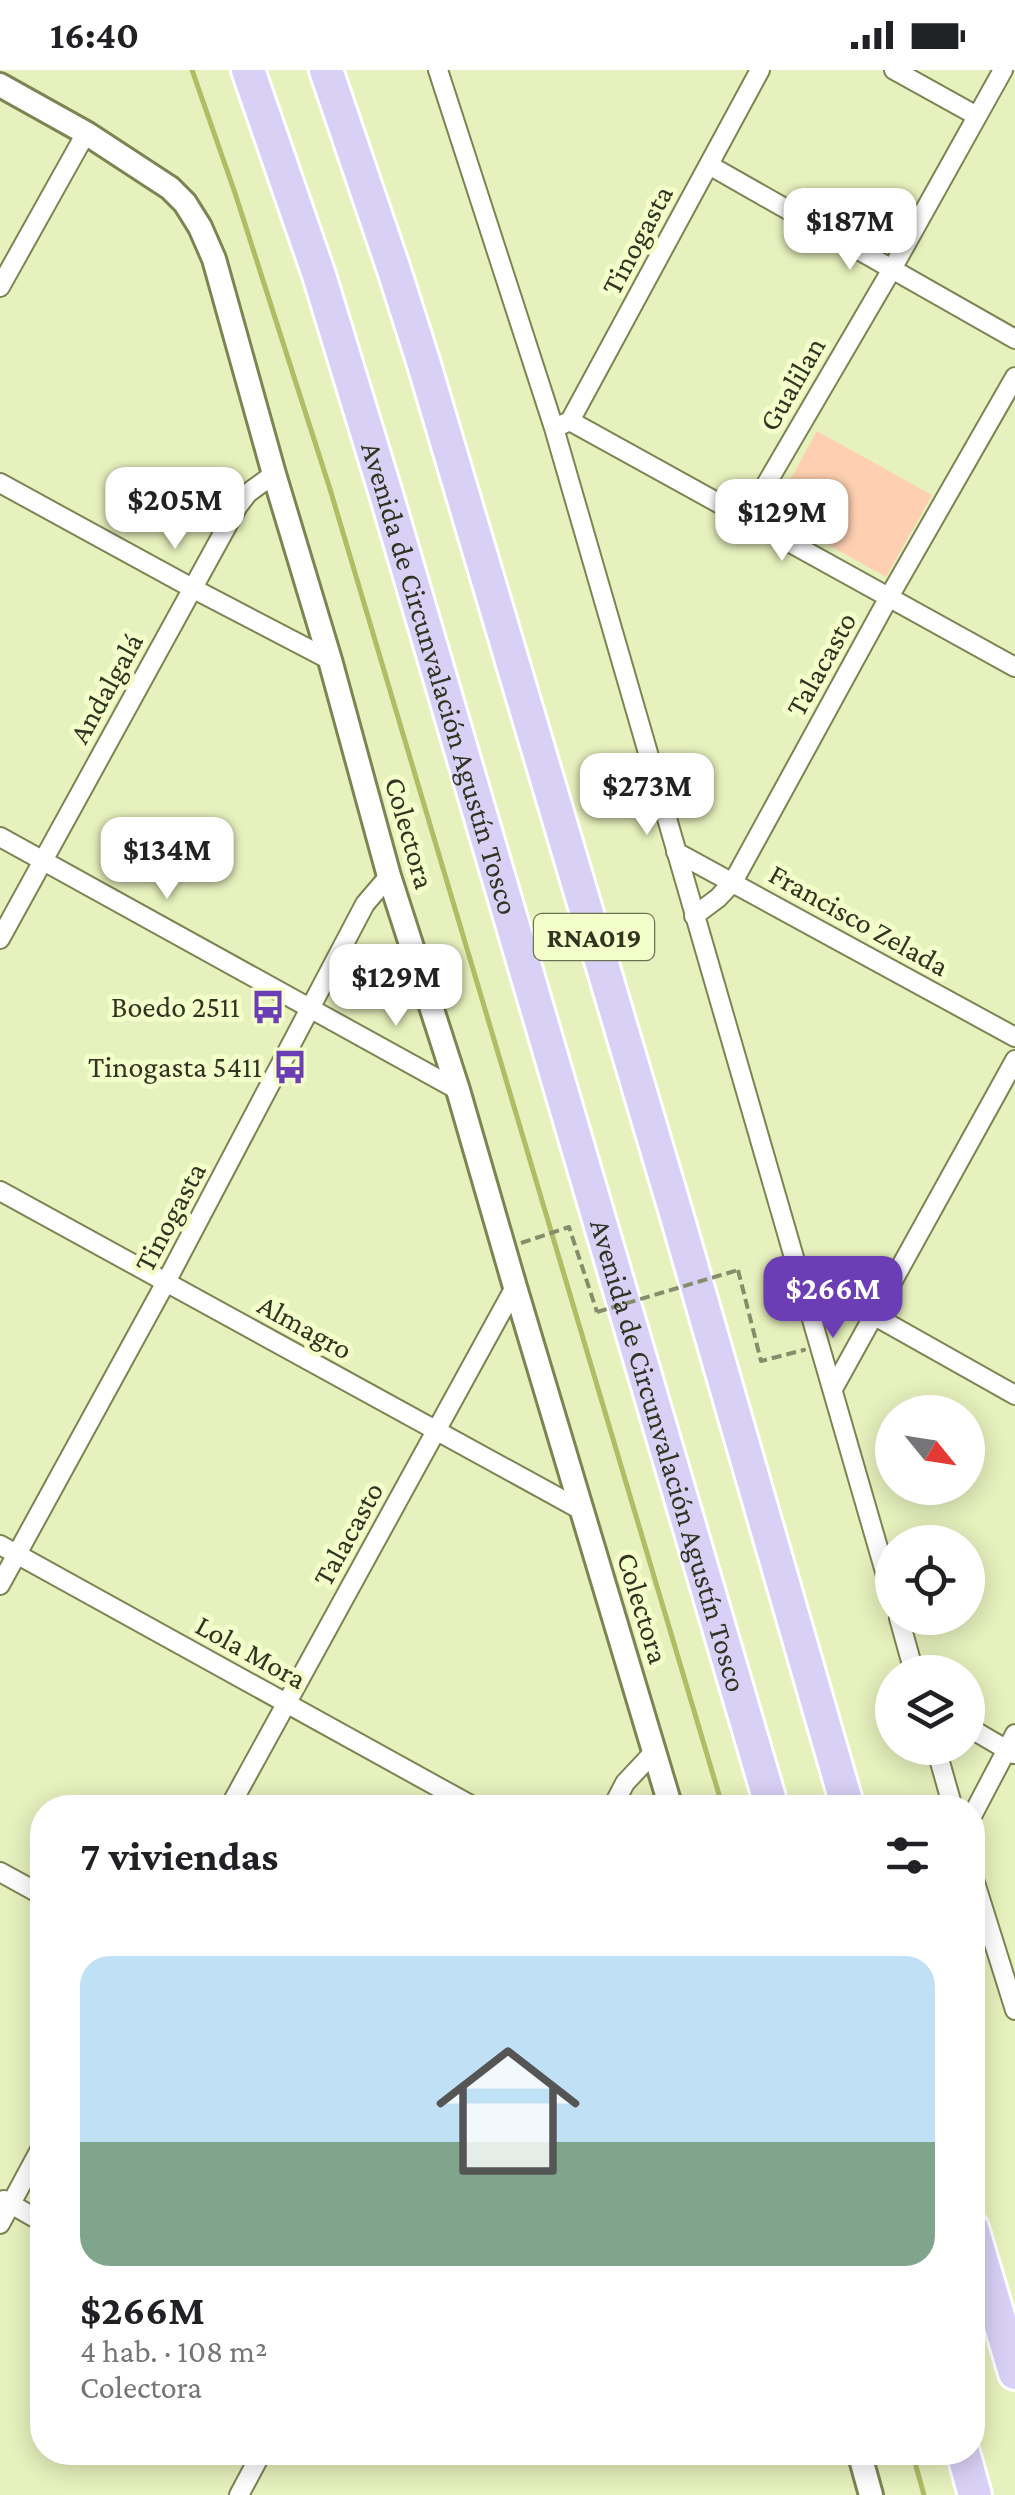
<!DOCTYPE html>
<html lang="es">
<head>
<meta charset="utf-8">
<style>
  body { margin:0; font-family:"Crimson Pro",serif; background:#f2f2f2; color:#202124; height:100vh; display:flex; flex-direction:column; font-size:38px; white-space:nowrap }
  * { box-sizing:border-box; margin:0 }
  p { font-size:32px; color:#757577 }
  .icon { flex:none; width:55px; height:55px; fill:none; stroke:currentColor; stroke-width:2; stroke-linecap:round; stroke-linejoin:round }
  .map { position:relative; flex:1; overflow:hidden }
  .side { position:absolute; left:30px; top:1725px; width:955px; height:670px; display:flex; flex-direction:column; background:#fff; border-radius:40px; box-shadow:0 5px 25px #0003 }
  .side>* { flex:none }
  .needle { width:65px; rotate:120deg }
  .buttons { position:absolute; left:875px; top:1325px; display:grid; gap:20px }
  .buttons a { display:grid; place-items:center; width:110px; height:110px; border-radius:50%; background:#fff; box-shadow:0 5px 25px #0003; font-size:50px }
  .price { position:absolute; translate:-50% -85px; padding:0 22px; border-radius:20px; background:#fff; color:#222; font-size:32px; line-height:65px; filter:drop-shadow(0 2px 5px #0008) }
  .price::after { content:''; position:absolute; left:50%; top:60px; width:30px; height:22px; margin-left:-15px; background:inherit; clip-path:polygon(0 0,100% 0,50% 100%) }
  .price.on { background:#6b3eb6; color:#fff }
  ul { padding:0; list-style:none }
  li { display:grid; align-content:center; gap:20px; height:530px; padding:0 50px }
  li span { display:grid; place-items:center; height:310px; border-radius:30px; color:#555 }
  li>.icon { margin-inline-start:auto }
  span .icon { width:180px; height:180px; fill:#fffc; stroke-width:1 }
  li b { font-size:42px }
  h2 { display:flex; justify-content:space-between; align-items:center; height:120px; padding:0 50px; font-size:42px }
  .status { display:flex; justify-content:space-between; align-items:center; height:70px; padding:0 50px; background:#fff; direction:ltr }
  .status svg { height:28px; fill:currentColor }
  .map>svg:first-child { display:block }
  .green { fill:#fed0b1 }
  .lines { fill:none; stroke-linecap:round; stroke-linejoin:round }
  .stream { stroke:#b0bd65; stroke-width:5 }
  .minor-casing { stroke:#7c8454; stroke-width:22 }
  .tertiary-casing { stroke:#7c8454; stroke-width:28 }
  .motorway-casing { stroke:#fff; stroke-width:38 }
  .path { stroke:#868d6a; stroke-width:4; stroke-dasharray:10 5; stroke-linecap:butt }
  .minor { stroke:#fff; stroke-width:18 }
  .tertiary { stroke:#fff; stroke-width:22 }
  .motorway { stroke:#d9d0f6; stroke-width:32 }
  .path-bridge { stroke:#868d6a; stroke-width:4; stroke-dasharray:10 5; stroke-linecap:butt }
  .labels { text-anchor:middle; stroke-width:10; stroke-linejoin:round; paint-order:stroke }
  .shield { fill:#f4feca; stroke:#6b7153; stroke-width:2.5 }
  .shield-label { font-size:28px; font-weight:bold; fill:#303420 }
  .street-label { font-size:30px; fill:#303420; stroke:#f4feca }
  .poi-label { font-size:30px; fill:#303420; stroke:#f4feca; text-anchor:end }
</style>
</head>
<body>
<div class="status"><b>16:40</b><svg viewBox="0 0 49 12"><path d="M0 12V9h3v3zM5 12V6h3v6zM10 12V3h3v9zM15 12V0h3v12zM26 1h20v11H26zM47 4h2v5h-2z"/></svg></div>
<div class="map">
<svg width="1015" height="2425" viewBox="0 0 1015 2425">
  <rect width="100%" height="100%" fill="#e7f1bd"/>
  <path class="green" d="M817,361L932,425L886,507L772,443Z"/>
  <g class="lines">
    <path class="stream" d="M192,0L235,123L330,419L723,1738
      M912,2382L924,2425"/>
    <g class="minor-casing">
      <path id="minor" d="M438,0L554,358L892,1526
        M894,0L977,46
        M709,95L1015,269
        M0,217L86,63
        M570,351L1015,597
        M561,355L570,351L760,0
        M0,413L192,518L330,590
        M747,447L892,199L1003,0
        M0,767L458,1020
        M676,782L1015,967
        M694,846L718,828L733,812L889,527L1015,307
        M0,869L238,436L248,423L274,404
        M0,1121L583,1441
        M800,1204L1015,1325
        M833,1319L1015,990
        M0,1475L476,1738
        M0,1515L166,1212L365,834L389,806
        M899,1548L914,1602
        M968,1657L1014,1684
        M936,1678L953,1738
        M229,1738L515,1217
        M612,1738L625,1713L655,1681
        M972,1746L1015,1664
        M0,1802L42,1825
        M972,1803L1015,1940
        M4,2130L42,2152
        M0,2154L42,2076
        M239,2425L262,2382"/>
    </g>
    <g class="tertiary-casing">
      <path id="tertiary" d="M0,15L86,63L170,118L185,133L200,157L214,189L274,404L330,590L389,806L458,1020L515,1217L671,1738
        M859,2382L871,2425"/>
    </g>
    <g class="motorway-casing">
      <g id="motorway">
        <path id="s1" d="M248,0L319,205L386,424L772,1738"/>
        <path d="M326,0L394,200L423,291L676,1143L848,1738"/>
        <path d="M972,2158L1015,2303"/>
        <path d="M963,2382L975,2425"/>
      </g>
    </g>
    <path class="path" d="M521,1173L569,1157L597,1242
      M738,1200L761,1291L804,1280L803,1279"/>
    <use href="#minor" class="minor"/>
    <use href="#tertiary" class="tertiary"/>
    <use href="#motorway" class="motorway"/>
    <path class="path-bridge" d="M597,1242L738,1200"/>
  </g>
  <defs>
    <g id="bus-bare" transform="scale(2.7)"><path d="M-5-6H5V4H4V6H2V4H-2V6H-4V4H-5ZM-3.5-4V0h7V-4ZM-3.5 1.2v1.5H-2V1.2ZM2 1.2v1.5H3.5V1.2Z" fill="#6b3eb6" stroke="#f4feca" stroke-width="2.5" paint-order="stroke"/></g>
  </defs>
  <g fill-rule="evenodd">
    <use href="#bus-bare" x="268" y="937"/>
    <use href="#bus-bare" x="290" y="997"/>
  </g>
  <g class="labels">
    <rect class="shield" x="534" y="844" width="120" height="46" rx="8"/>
    <g class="shield-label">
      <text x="594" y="877">RNA019</text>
    </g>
    <g class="street-label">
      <text transform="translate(637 170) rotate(-62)" y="10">Tinogasta</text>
      <text transform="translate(792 314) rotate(-60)" y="10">Gualilan</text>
      <text transform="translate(821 594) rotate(-61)" y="10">Talacasto</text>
      <text dy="10" stroke="none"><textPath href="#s1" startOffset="638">Avenida de Circunvalación Agustín Tosco</textPath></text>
      <text transform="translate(106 618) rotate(-61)" y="10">Andalgalá</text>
      <text transform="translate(410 763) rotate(74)" y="10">Colectora</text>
      <text transform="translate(859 850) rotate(29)" y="10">Francisco Zelada</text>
      <text transform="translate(170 1147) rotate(-62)" y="10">Tinogasta</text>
      <text transform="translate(305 1257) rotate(29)" y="10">Almagro</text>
      <text dy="10" stroke="none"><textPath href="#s1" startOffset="1448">Avenida de Circunvalación Agustín Tosco</textPath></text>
      <text transform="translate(348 1464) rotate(-61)" y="10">Talacasto</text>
      <text transform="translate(643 1538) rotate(73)" y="10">Colectora</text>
      <text transform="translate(251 1582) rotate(29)" y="10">Lola Mora</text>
    </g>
    <g class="poi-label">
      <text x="240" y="947">Boedo 2511</text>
      <text x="262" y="1007">Tinogasta 5411</text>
    </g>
  </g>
</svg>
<div class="buttons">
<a><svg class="needle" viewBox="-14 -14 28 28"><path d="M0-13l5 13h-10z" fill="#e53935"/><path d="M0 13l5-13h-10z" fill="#757577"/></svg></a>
<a><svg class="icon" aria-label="locate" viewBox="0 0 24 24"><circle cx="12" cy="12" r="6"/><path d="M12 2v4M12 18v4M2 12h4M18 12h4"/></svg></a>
<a><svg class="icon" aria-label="layers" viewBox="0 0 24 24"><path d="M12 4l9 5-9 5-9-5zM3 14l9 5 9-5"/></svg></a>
</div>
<b class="price" style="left:850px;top:203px">$187M</b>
<b class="price" style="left:175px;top:482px">$205M</b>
<b class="price" style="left:782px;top:494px">$129M</b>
<b class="price" style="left:647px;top:768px">$273M</b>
<b class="price" style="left:167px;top:832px">$134M</b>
<b class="price" style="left:396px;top:959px">$129M</b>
<b class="price on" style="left:833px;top:1271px">$266M</b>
<section class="side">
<h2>7 viviendas<svg class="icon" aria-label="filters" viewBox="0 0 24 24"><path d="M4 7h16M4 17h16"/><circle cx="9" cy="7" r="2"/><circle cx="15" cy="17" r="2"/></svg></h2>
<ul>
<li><span style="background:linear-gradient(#bfe0f5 60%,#7fa58c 0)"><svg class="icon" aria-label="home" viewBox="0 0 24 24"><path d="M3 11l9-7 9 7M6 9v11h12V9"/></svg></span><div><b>$266M</b><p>4 hab. · 108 m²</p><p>Colectora</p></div></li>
</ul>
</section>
</div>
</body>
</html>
